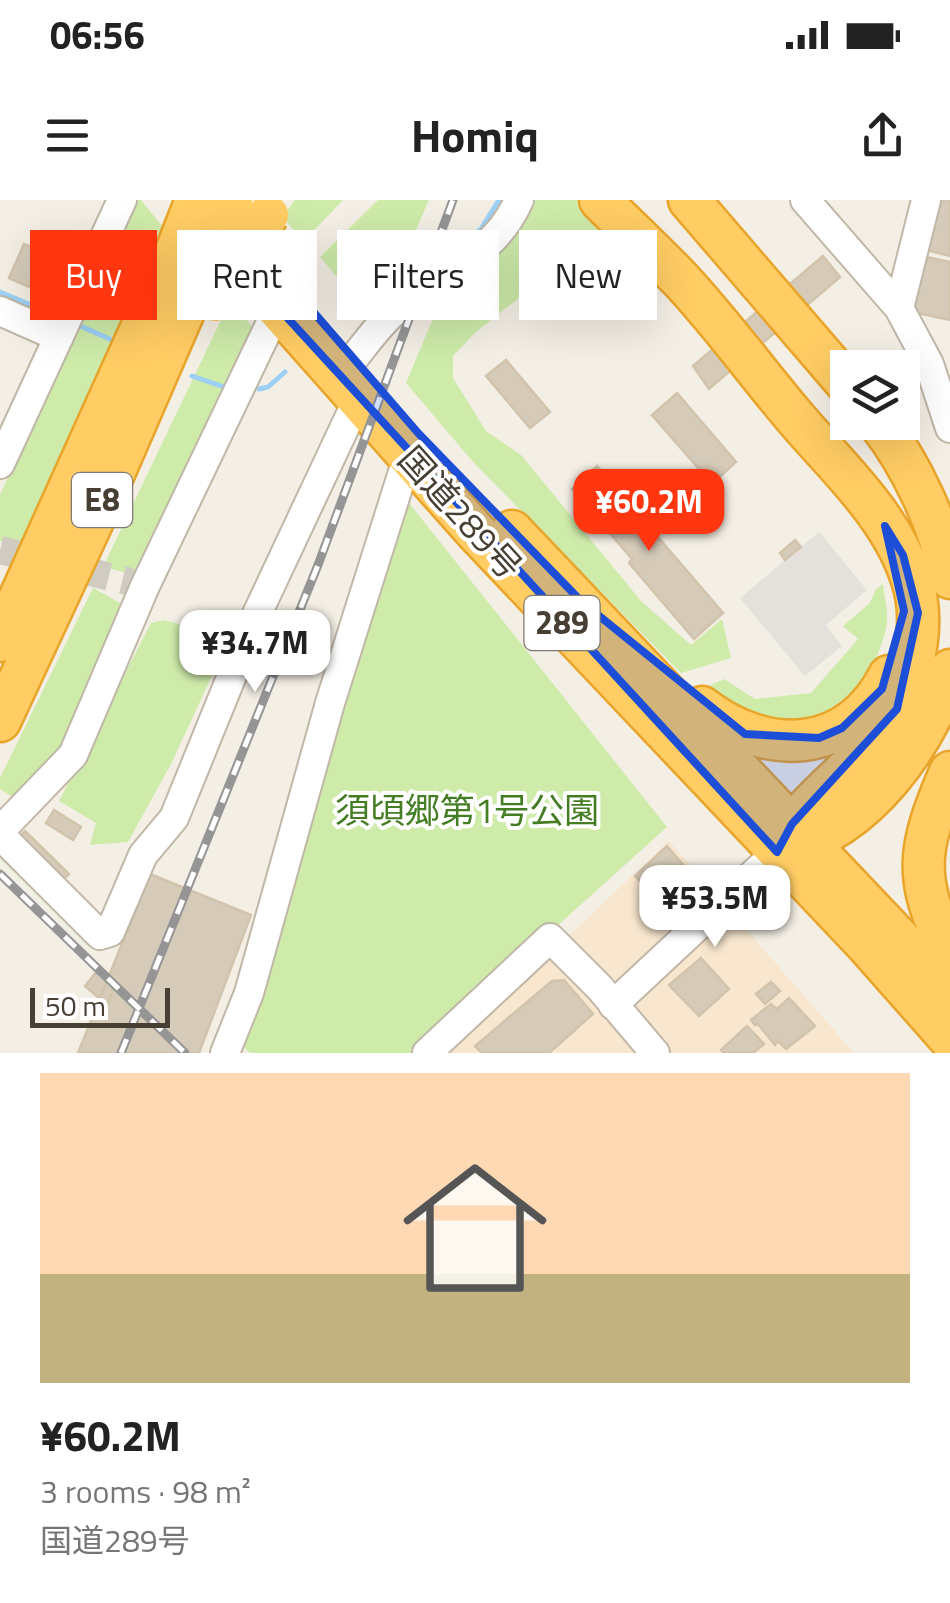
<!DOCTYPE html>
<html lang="en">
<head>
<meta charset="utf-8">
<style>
  body { margin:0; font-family:"Titillium Web","Noto Sans JP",sans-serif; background:#f2f2f2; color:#222; height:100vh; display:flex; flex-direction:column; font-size:38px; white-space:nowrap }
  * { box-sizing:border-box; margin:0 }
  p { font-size:32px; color:#767676 }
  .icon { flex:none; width:55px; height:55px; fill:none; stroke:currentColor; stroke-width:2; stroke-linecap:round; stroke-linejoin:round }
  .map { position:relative; height:853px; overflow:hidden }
  .side { display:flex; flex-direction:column; background:#fff; flex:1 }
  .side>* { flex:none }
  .hud { position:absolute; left:30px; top:30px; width:890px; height:90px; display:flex; gap:20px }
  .controls { position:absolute; left:830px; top:150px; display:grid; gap:20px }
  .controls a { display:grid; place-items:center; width:90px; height:90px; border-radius:0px; background:#fff; box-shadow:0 10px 40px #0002; font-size:50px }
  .scale { position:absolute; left:30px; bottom:25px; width:140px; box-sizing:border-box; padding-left:10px; border:5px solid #473f34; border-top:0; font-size:28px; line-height:35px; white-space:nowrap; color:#473f34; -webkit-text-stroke:8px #fff; paint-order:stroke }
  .price { position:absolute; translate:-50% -85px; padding:0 22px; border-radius:20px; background:#fff; color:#222; font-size:32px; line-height:65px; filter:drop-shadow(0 2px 5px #0008) }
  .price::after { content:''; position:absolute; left:50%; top:60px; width:30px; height:22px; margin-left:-15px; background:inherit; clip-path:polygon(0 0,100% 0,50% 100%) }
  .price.current { background:#ff3610; color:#fff }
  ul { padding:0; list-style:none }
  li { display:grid; align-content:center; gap:20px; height:530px; padding:0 40px }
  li+li { border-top:2px solid #e0e0e0 }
  li span { display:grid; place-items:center; height:310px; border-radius:0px; color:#555 }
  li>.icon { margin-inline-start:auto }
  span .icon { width:180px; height:180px; fill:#fffc; stroke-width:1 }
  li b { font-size:42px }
  .chip { padding:0 35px; border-radius:0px; background:#fff; box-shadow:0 10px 40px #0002; font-size:35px; line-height:90px }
  .chip.current { background:#ff3610; color:#fff }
  .status { display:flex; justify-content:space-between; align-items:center; height:70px; padding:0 50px; background:#fff; direction:ltr }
  .status svg { height:28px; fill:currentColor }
  header { display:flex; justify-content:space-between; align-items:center; height:130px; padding:0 40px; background:#fff; font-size:45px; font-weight:700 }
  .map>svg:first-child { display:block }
  .commercial { fill:#f8e6ce }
  .green { fill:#ceebaa }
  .parking { fill:#e4e1dd }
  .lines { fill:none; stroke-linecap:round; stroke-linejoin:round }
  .stream { stroke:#9cd0f5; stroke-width:5 }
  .building { fill:#d6cbb9; stroke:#d1c3ac; stroke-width:2.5 }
  .minor-tunnel { stroke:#d1ccc2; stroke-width:28; stroke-dasharray:28 14; stroke-linecap:butt }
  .minor-casing { stroke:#c0b7a7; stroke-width:32 }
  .highway-casing { stroke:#e9a42a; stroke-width:45 }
  .minor { stroke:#fff; stroke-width:28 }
  .highway { stroke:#ffcd64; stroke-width:40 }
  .rail-casing { stroke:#959595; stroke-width:9 }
  .rail { stroke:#fff; stroke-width:5; stroke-dasharray:15; stroke-linecap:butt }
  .highway-bridge-casing { stroke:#e9a42a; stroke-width:45; stroke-linecap:butt }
  .highway-bridge { stroke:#ffcd64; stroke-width:40 }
  .marked { fill:#1d4ed8; fill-opacity:0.2; stroke:#1d4ed8; stroke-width:8; stroke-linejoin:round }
  .labels { text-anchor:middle; stroke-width:8; stroke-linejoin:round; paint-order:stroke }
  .shield { fill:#fff; stroke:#7e7971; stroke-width:2.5 }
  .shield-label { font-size:32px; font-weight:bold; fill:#473f34 }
  .street-label { font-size:35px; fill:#473f34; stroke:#fff }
  .park-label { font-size:35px; fill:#447d23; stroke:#fff }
</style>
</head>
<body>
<div class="status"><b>06:56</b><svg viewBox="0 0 49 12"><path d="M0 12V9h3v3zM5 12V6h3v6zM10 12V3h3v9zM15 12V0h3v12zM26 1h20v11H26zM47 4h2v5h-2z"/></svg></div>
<header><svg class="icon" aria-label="menu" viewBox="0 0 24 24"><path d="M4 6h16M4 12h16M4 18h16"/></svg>Homiq<svg class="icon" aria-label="share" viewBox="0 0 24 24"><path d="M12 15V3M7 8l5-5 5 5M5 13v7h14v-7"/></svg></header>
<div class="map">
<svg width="950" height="853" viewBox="0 0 950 853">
  <rect width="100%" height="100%" fill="#f4efe5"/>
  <path class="commercial" d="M669,641L854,853H445Z"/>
  <path class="green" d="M133,0H141L163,27L21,348L0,341V295Z
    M295,0H343L304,41L282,17Z
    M378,0H429L400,67L358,102L320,57Z
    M530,0H580L624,69L591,90L562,64L476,132L453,156V178L486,231L521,255L641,401L691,445L722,419L731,458L681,473L474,263L406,183L447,85Z
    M231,99L255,131L143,377L103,367Z
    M409,303L667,627L416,853H250L239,842Z
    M883,384C884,396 888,410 887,422C886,434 880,448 876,460C859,507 830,532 779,525C750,522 724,510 707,487L724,479L755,499L811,493L858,439L843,426L870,403L876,389Z
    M93,388L124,405L66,554L26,606L0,589V578Z
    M163,420L230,437L171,564L128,642L90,645L96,623L59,601L151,423Z"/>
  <path class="parking" d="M819,332L867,390L826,425L842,446L805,476L740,398Z"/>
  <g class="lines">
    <path class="stream" d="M0,92L57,116
      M366,109L463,43L481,29L499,0
      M76,124L114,141
      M192,176L227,188
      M259,189L268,187L285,172"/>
  </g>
  <path class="building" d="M939,0H950V56L926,50Z
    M24,44L76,68L61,101L9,78Z
    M823,56L840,77L709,189L693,166Z
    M926,57L950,62V120L913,112Z
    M506,160L550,212L530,228L486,176Z
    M677,193L736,262L712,284L652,215Z
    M597,266L723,413L694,439L629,363L632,359L572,289Z
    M795,340L801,347L785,360L780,353Z
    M54,610L81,627L73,640L46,623Z
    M25,631L69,674L59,684L15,641Z
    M667,646L685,667L655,697L635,676Z
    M150,674L251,715L199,853H78Z
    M701,758L729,789L699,816L669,785Z
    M97,771L114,786L107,805L85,786Z
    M564,780L593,814L549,853H482L475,846L552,781Z
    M771,782L780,791L765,804L756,794Z
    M789,798L815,826L786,849L778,841L775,845L758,824L755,825L751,820L771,804L777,809Z
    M747,826L764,844L753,853H724L721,850Z"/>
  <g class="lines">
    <path class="minor-tunnel" d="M0,350L131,382"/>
    <g class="minor-casing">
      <path id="minor" d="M805,0L899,108L929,164L950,228
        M899,108L926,0
        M0,111L59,137
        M354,158C367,142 380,123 396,110C440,73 495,56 519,0
        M0,264L122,0
        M0,631L73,555L145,386L277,110
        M0,635L100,735L110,732L143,655L174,618L257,414L358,199
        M613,805L777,652
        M225,853L249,793L330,503L408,256
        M427,853L550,738L599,787L655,853"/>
    </g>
    <g class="highway-casing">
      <path id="highway" d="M600,0C627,27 655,53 681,80C721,123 755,170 793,215C835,265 892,315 912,380C925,419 916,469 898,505C872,560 810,591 781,644
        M689,0L848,185
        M216,39L476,332L867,745L950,839
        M878,222C912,265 939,324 950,378
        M512,331L950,792
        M0,441L176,51
        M702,507C767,557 848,555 889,476
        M0,521L99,308L199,77
        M950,572C919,645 911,678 950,751
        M787,649C868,626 925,546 950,470"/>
    </g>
    <use href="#minor" class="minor"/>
    <use href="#highway" class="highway"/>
    <g class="rail-casing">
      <path id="rail" d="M0,674L185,853
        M121,853L318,365L453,0"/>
    </g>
    <use href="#rail" class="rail"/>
    <g class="highway-bridge-casing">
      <path id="highway-bridge" d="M176,51L196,0
        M199,77L232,0
        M215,101L268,15"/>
    </g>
    <use href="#highway-bridge" class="highway-bridge"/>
  </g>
  <path class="marked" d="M252,41L419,234L582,402L745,534L819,538L842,528L882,489L904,411L885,326L903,355L918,413L897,509L792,624L777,652L238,64Z"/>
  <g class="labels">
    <g class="shield">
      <rect x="72" y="273" width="60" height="54" rx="8"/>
      <rect x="524.5" y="396" width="75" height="54" rx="8"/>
    </g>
    <g class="shield-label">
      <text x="102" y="311">E8</text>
      <text x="562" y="434">289</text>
    </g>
    <g class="street-label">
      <text transform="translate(460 313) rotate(48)" y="12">国道289号</text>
    </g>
    <g class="park-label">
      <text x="467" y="623">須頃郷第1号公園</text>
    </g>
  </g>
</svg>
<div class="controls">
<a><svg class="icon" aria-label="layers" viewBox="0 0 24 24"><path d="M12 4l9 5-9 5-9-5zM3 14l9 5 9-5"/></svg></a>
</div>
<div class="scale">50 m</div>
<b class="price current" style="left:649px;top:354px">¥60.2M</b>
<b class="price" style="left:255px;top:495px">¥34.7M</b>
<b class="price" style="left:715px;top:750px">¥53.5M</b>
<div class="hud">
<a class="chip current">Buy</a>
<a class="chip">Rent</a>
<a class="chip">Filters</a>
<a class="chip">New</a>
</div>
</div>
<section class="side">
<ul>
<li><span style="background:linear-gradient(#ffd9b3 65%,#c2b280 0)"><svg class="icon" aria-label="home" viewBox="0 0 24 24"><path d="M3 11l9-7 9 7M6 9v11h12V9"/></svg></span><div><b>¥60.2M</b><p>3 rooms · 98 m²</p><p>国道289号</p></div></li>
</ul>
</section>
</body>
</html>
